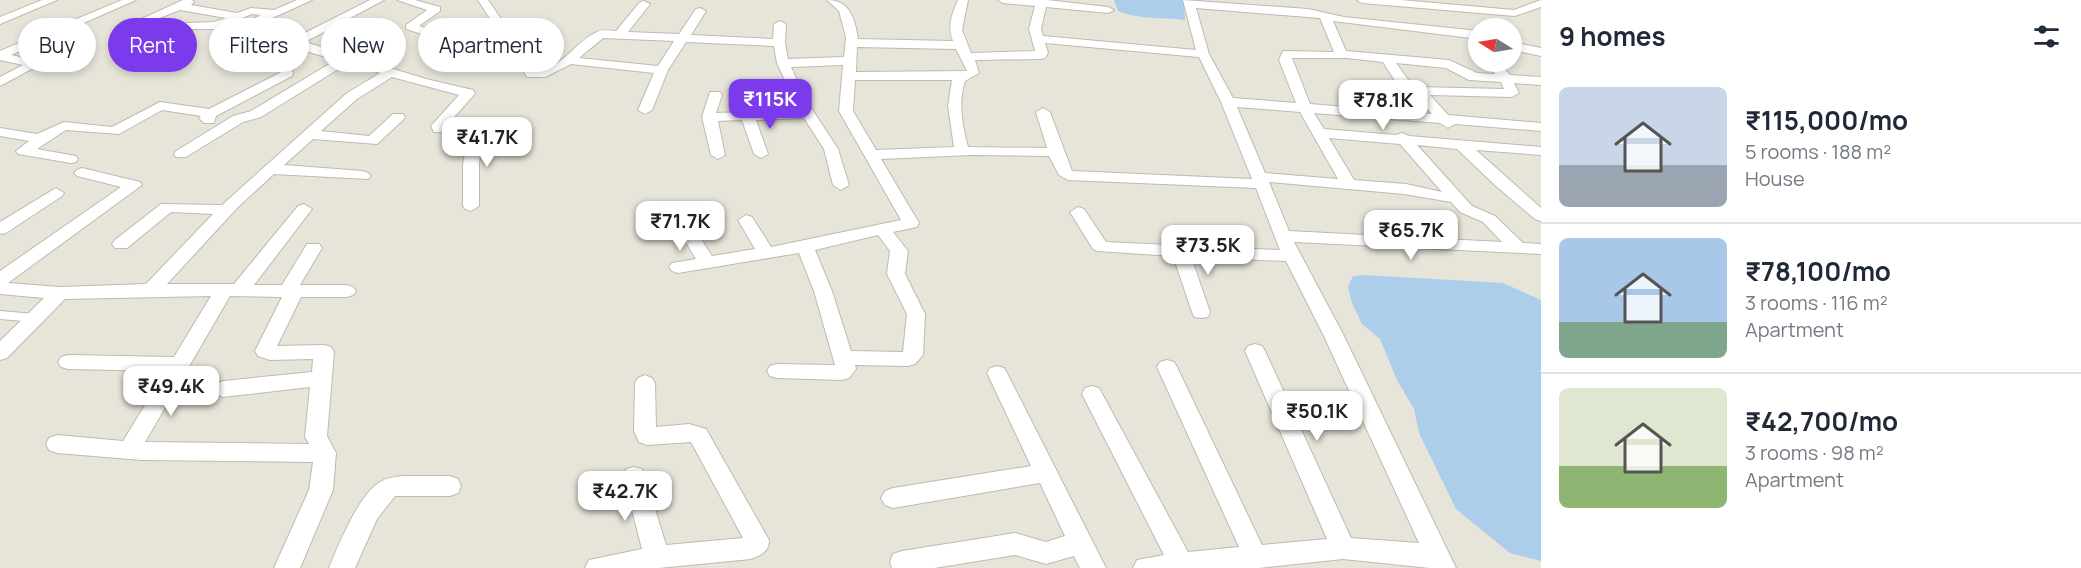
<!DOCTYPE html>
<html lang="en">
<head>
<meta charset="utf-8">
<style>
  body { margin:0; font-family:Manrope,sans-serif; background:#f6f6f7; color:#1f2937; height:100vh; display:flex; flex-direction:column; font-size:22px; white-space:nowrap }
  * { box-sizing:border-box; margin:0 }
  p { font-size:20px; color:#747a83 }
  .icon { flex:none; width:33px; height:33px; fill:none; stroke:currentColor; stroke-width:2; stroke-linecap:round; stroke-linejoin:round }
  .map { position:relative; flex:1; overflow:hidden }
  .details { display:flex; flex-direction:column; background:#fff; width:540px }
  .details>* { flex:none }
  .hud { position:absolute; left:18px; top:18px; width:570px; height:54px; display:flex; gap:12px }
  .needle { width:39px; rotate:281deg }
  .controls { position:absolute; left:1468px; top:18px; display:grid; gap:12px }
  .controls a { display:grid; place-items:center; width:54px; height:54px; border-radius:50%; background:#fff; box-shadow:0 3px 9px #0003; font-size:30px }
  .price { position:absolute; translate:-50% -51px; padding:0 14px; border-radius:12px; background:#fff; color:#222; font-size:20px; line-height:39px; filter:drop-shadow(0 2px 3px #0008) }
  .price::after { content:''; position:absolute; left:50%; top:36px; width:18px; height:14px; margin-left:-9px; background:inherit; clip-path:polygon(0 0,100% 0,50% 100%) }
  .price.active { background:#7c3aed; color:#fff }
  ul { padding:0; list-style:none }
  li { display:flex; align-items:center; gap:18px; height:150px; padding:0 18px }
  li+li { border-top:2px solid #e0e1e3 }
  li span { display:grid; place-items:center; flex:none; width:168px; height:120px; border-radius:9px; color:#555 }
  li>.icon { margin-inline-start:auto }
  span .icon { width:72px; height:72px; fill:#fffc; stroke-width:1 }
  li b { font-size:26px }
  h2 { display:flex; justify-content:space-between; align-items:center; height:72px; padding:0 18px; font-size:26px }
  .tag { padding:0 21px; border-radius:27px; background:#fff; box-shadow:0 3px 9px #0003; font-size:21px; line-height:54px }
  .tag.active { background:#7c3aed; color:#fff }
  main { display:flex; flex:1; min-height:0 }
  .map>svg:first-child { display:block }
  .residential { fill:#e7e4d9; fill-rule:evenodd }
  .water { fill:#adceea }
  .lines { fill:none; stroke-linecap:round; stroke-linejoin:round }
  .service-casing { stroke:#bfbaae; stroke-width:10 }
  .minor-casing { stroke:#bfbaae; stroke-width:2 }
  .service { stroke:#fff; stroke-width:8 }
  .minor { fill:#fff; fill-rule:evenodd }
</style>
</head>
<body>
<main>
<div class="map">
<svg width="1541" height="568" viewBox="0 0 1541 568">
  <rect width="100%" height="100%" fill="#f4f2eb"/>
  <path class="residential" d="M0,0H1541V568H0ZM1479,28H1512V62H1479Z"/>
  <path class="water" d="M1114,0H1184L1185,20C1161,17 1140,20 1118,11Z
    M1364,275L1503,283L1541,300V561L1510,553L1456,509L1419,433L1414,409L1397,380L1380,339L1362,324L1352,303L1348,287L1353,276Z"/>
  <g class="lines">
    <g class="service-casing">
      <path id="service" d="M0,315L35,318"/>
    </g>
    <g class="minor-casing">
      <path id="minor" d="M42,0H57L0,24V17Z
        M122,0H136L11,55L39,61L41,64L0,86V77L23,65L0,60V51Z
        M183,0H192L194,2L191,5L237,13L251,8L274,10L297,0H312L248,29L293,39L370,0H384L305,42L426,79L473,90L475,93L473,96L447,125H500L507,129L500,133H483L479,164V206L471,211L465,209L463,206V164L469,133L434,132L431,126L459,95L392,77L357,99L321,131L369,136L393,114H403L405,117L403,120L377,144L313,139L284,165L363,171L368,173L371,176L368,179L274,174L238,207L167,284H234L298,206L304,204L312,209L254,285H282L307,244H319L322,248L300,285H347L353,287L356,291L353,295L347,297H301L277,346L324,345L331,347L334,352L327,436L336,453L333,490L300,568H274L309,490L313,462L142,460L57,453L49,450L46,444L49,438L57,435L123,441L166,371L68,369L61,367L58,362L61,357L68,355L174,357L211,296L65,299L7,358L0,360V341L44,298L0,294V271L121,187L77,176L74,173L77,170L82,168L140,182L142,185L8,283L60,287L146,284L213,214L171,212L127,248H115L112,244L115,240L161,204L222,205L347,93L380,73L348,63L261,117L243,122L186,157H176L174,154L176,151L233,116L251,111L336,60L275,42L245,58H237L235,55L237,52L263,40L232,32L230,30L261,15L252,14L216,29H193L159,49H151V43L187,23L214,22L226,18L180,10L147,23L143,24L137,21ZM230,296L282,297L255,351L258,356L270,360L313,359L312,372L223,381L216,384L213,389L216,394L223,397L310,387L305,437L309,444L145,442Z
        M397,0H415L440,7V11L419,26L455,36L473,58L471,61H463L447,42L406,29V25L427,10Z
        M478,0H488L536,70C561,71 575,41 597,32C602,29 610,31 616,31L640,2L644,1L650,4L628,32L679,34L696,9L700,8L706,11L691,35L773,39L774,24L780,21L786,24L785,43L788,59L844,57L846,37L839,11L827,0C850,0 855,19 858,39L953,41C947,26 952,14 958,0H968L962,30L971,53L1035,51L1029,29L1035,6L1003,3L998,0H1047L1108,7L1114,10L1108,13L1046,7L1041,29L1043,36L1196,50L1183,0L1308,9L1344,17L1479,31V39L1333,21L1346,51L1449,60L1477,73L1495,74L1486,62H1498L1510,75L1541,77V85L1514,83L1519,93L1512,97L1430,95L1448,115L1541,123V131L1455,124L1448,128L1440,123L1314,113L1324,129L1396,135L1402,133L1409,136L1541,147V155L1476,150L1541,208V221L1535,219L1496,186L1457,149L1417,145L1472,206L1495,216L1523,243L1541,244V254L1294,242L1343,334L1456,568H1430L1343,559L1259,568H1133L1137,560L1164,555L1082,394L1085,388L1092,386L1099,388L1188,552L1239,547L1157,367L1160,362L1167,360L1174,362L1177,367L1262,545L1327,539L1245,351L1248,346L1255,344L1262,346L1265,351L1351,538L1419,543L1323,334L1286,261L1191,257L1210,312L1208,317L1201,318L1194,317L1192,312L1173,256L1097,251L1093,249L1070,212L1078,207L1084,209L1106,242L1280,250L1256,188L1068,180L1059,175L1049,156L971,155L881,159L919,223L917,227L893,232L908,251L905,274L925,314L923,355L915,364L908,366L855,365L856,369L849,378L842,380L777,378L770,376L767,371L770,366L777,364L835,365L814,291L799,253L678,273L672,271L669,267L672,263L696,259L674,223L676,219H688L712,256L755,249L738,220L746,215L752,217L771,247L901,220L839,111L843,65L791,67L806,100L838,149L849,185L841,190L833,185L824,149L804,118L756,120L768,154L761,158L754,154L742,120L718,121L725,155L718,159L711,155L702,117L710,92H720L722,95L716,113L799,110L777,63L774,46L686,42L668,70L652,110L645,114L638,110L654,73L571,64L545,77H527ZM1196,8L1320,18L1334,52L1283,51L1279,60L1296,103L1233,98L1209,54ZM603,38L674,41L658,66L579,58ZM1045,43L1199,57L1221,102L1252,179L1072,171L1050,112L1043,108L1036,112L1047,148L968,147C962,125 958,103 965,81L979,73L975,60L1041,59L1045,58L1048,53ZM857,47L956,49L967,71L856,72ZM1292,58H1347L1383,62L1399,87L1418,99L1432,114L1310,104ZM1396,63L1446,68L1469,80L1501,82L1504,89L1418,87L1409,81ZM855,80H952L948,106L954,147L876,150L853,111ZM1237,107L1300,112L1338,179L1265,173ZM1329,138L1400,144L1442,192L1406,184L1354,180ZM1269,182L1404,194L1451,202L1460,212L1483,222L1502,242L1289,231ZM878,235L890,251L887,274L907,314L903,352L851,351L832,291L815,250Z
        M1357,0H1401L1514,10L1541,0V7L1515,16L1362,3Z
        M1512,42L1541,48V56L1512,50Z
        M287,69L292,70L293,73L292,76L216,116L214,123H204L199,118L201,116L162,110L119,134L66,130L37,149L76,156L78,159L76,162L71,163L18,154L16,151L29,141L0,136V128L37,134L64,122L112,127L160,102L209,109Z
        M56,188L64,193L62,196L6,233L0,234V222Z
        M997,366L1004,368L1007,373L1106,568H1080L1074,556L1046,564L1015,555L934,568H892L890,562L893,554L902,551L1015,533L1046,542L1065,536L1040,483L893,508L885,505L881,498L885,491L893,488L1031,466L987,373L990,368Z
        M645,375L652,378L655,383L656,427L689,424L706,429L769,540C769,552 761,555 751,559L659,568H585L589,560L642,549L623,476L626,469L634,467L642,469L645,476L666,545L743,538L691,442L647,445L639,442L634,431L635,383L638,378Z
        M402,476H450L458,479L461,486L458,493L450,496H395L377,519L355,568H329C338,546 359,494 380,482C386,478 395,477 402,476Z"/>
    </g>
    <use href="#service" class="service"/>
    <use href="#minor" class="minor"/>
  </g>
</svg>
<div class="controls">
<a><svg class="needle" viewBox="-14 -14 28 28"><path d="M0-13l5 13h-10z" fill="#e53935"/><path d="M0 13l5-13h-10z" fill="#747a83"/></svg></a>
</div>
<b class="price active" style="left:770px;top:130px">₹115K</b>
<b class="price" style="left:1383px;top:131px">₹78.1K</b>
<b class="price" style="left:487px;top:168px">₹41.7K</b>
<b class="price" style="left:680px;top:252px">₹71.7K</b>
<b class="price" style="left:1411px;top:261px">₹65.7K</b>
<b class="price" style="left:1208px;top:276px">₹73.5K</b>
<b class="price" style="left:171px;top:417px">₹49.4K</b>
<b class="price" style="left:1317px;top:442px">₹50.1K</b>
<b class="price" style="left:625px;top:522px">₹42.7K</b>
<div class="hud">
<a class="tag">Buy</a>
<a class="tag active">Rent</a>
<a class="tag">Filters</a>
<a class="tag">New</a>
<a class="tag">Apartment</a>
</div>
</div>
<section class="details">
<h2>9 homes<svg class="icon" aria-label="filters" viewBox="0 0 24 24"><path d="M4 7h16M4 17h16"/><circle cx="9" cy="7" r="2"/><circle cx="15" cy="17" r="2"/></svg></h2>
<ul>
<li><span style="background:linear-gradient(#c9d6e8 65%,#9aa5b1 0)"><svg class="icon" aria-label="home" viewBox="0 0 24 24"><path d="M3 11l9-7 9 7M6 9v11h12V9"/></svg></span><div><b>₹115,000/mo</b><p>5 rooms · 188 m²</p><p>House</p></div></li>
<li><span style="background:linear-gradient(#a9c7e8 70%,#7fa58c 0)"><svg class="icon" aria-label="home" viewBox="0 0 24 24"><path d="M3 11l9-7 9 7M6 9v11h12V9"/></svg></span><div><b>₹78,100/mo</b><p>3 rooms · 116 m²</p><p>Apartment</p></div></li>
<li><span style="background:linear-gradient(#dfe7d0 65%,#8fb573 0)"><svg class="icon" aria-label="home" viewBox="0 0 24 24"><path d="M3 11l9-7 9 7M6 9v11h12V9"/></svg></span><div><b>₹42,700/mo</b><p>3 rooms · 98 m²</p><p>Apartment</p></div></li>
</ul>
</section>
</main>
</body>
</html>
